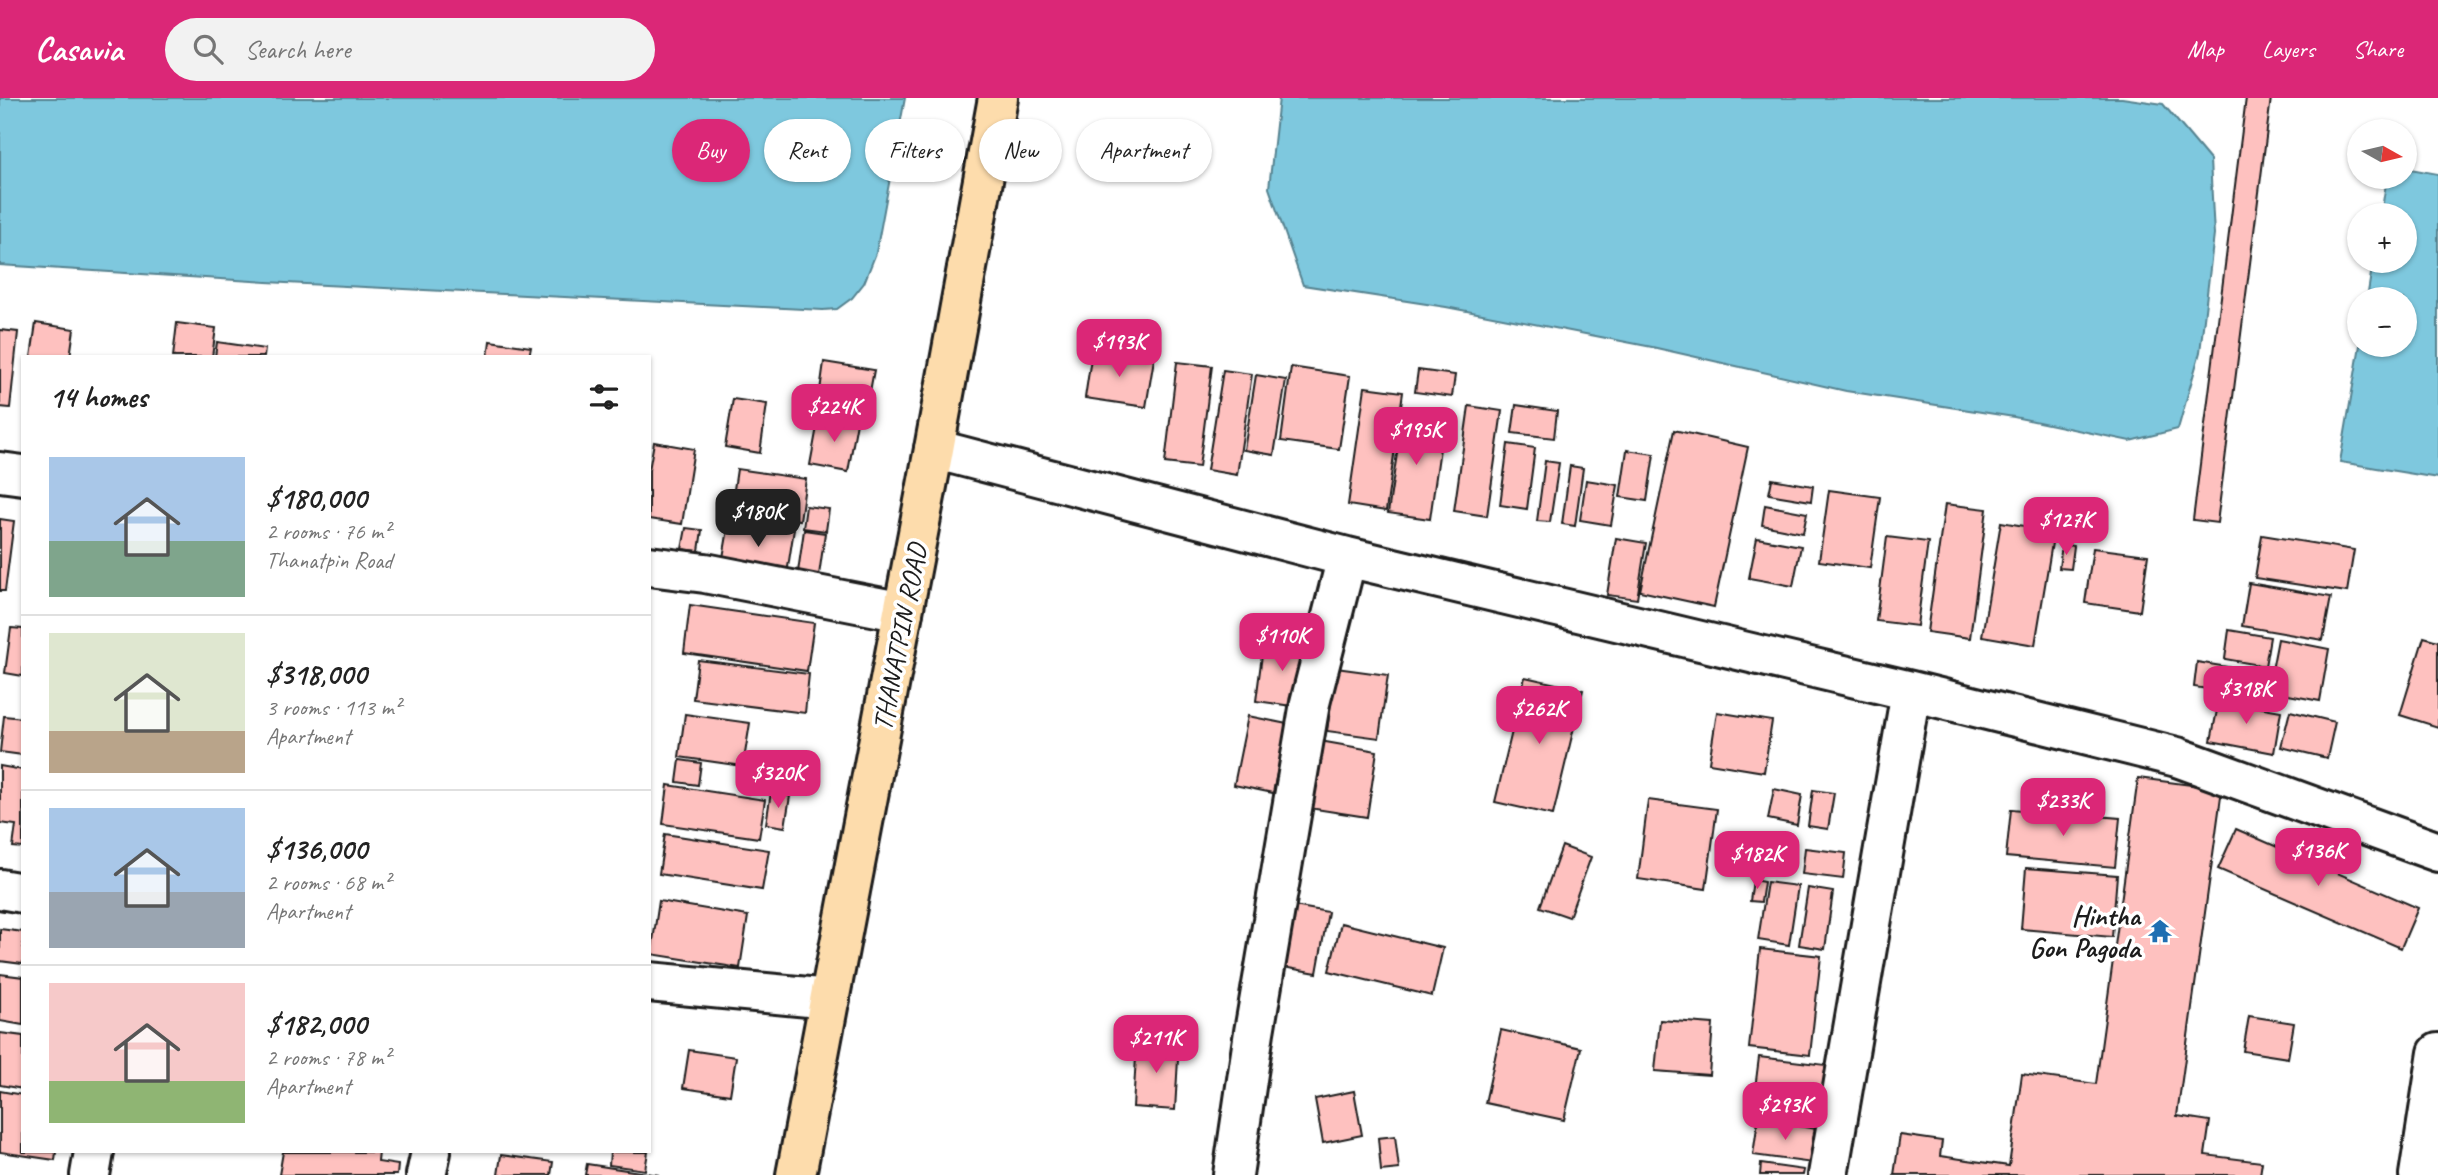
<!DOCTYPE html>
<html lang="en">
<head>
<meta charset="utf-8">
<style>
  body { margin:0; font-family:Caveat,sans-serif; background:#f2f2f2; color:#222; height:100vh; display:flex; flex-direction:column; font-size:26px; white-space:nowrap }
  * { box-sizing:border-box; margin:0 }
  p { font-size:23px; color:#767676 }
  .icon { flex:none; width:38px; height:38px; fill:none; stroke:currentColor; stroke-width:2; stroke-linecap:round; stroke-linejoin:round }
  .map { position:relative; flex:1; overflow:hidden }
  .drawer { position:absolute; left:21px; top:257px; width:630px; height:798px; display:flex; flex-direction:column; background:#fff; border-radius:0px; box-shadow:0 2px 5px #0004 }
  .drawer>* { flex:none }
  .top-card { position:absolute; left:672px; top:21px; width:665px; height:63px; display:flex; gap:14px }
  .needle { width:46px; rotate:98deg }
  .fabs { position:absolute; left:2347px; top:21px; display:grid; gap:14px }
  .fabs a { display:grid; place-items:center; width:70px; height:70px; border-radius:50%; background:#fff; box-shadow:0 2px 5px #0004; font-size:35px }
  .price { position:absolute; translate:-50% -60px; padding:0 16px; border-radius:14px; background:#db2777; color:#fff; font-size:23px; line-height:46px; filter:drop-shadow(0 2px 4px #0008) }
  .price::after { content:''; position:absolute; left:50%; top:42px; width:21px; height:16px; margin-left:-10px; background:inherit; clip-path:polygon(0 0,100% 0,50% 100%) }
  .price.current { background:#222; color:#fff }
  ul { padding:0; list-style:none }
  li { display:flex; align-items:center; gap:21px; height:175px; padding:0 28px }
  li+li { border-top:2px solid #e0e0e0 }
  li span { display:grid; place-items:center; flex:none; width:196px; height:140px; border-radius:0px; color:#555 }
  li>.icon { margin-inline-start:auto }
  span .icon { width:84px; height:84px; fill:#fffc; stroke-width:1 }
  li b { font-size:30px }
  h2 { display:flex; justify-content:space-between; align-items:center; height:84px; padding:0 28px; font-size:30px }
  .pill { padding:0 24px; border-radius:32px; background:#fff; box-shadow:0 2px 5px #0004; font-size:24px; line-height:63px }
  .pill.current { background:#db2777; color:#fff }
  header { display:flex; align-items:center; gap:42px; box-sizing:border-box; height:98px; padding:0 35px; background:#db2777; color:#fff }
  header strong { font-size:33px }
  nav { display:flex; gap:38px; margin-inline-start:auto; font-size:24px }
  .search { width:490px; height:63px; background:#f2f2f2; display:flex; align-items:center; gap:18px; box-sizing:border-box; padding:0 24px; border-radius:38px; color:#767676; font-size:26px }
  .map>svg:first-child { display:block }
  .water { fill:#7ec8de; stroke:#578390; stroke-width:2 }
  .building { fill:#fec1bf; stroke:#1c1c1c; stroke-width:2 }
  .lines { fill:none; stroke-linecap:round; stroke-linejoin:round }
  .minor-casing { stroke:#1c1c1c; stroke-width:44 }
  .major-casing { stroke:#1c1c1c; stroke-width:44 }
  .minor { stroke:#fff; stroke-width:38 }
  .major { stroke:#fddcac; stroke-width:38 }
  .labels { text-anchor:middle; stroke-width:7; stroke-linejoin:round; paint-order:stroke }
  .street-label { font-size:28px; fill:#1c1c1c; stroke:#fff }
  .poi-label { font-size:28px; font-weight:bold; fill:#1c1c1c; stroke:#fff; text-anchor:end }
</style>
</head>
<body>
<header>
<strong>Casavia</strong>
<div class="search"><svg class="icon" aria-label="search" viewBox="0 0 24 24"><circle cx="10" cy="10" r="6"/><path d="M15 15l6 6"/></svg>Search here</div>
<nav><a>Map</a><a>Layers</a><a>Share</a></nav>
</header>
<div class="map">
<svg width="2438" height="1077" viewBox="0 0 2438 1077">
  <rect width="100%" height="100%" fill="#fff"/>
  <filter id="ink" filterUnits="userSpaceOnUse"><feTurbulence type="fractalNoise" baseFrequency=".0143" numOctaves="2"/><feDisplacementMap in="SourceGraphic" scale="14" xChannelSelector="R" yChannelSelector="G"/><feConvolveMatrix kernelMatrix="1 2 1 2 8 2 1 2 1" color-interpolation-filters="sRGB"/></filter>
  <g filter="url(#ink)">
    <path class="water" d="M0,0H905L876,155L864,185L852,200L837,211L823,212L266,184L0,167Z
      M1279,0H2122L2163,6L2210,62L2214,137L2200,254L2178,331L2130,343L2014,319L1846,293L1652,249L1446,209L1303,187L1269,90Z
      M2405,70L2438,76V380L2340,364L2360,247H2404V201H2367L2373,163H2404V117H2381L2387,79H2404Z"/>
    <path class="building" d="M2246,0H2271L2217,425L2193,422Z
      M36,225L74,231L70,259H31Z
      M177,225L216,230L212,259H173Z
      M0,232L18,234L10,310L0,309Z
      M490,243L531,249L529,259H488Z
      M217,244L265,251L264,259H215Z
      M1092,253L1154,261L1146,309L1085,300Z
      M824,264L874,272L866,315L818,307Z
      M1177,264L1212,268L1199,369L1165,365Z
      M1291,269L1350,278L1339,351L1281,343Z
      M1223,272L1252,276L1237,377L1207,372Z
      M1418,272L1455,277L1452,299L1415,294Z
      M1256,277L1286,282L1274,357L1244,352Z
      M1365,289L1403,294L1386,413L1348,407Z
      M733,301L767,306L760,355L725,349Z
      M1516,307L1557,313L1554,340L1512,335Z
      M1469,308L1502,313L1487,418L1454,413Z
      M1403,316L1444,322L1430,421L1388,415Z
      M819,318L857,324L848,374L810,367Z
      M1674,332L1748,349L1714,509L1640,493Z
      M654,344L694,351L682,426L649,421V372Z
      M1508,346L1535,350L1527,411L1500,407Z
      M1627,352L1654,356L1647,403L1620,399Z
      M1545,363L1559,365L1550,424L1537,423Z
      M1570,368L1583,370L1575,428L1562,426Z
      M737,371L806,381L800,422L731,412Z
      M1772,381L1813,388L1811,403L1769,396Z
      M1586,382L1618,387L1611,427L1580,422Z
      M1829,392L1880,399L1870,470L1819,463Z
      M1945,406L1987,411L1970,540L1927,534Z
      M1765,407L1807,415L1803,435L1762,427Z
      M806,408L829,411L826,433L803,430Z
      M730,420L794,431L786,482L721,471Z
      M0,421L14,423L5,493H0Z
      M2001,424L2054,433L2035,547L1982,538Z
      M686,430L702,432L699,453L682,451Z
      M804,432L825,435L818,484L797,481Z
      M2262,437L2354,452L2347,494L2255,480Z
      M1887,439L1928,444L1917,528L1876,523Z
      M1616,440L1646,445L1637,501L1607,497Z
      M1757,440L1801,448L1793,488L1749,480Z
      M2062,446L2074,448L2071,471L2059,470Z
      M2093,450L2148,457L2140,513L2085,505Z
      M2249,485L2331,499L2323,542L2242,528Z
      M690,507L814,525L807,573L684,555Z
      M11,530L23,531V578L5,575Z
      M2229,532L2270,539L2265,568L2225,561Z
      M2424,539L2438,543V629L2400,617Z
      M1264,541L1307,547L1299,609L1256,603Z
      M2278,541L2329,551L2320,603L2268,593Z
      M698,562L809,576L805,615L693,601Z
      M2197,564L2252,573L2248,597L2194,589Z
      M1336,570L1388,577L1379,640L1327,633Z
      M1525,579L1583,592L1553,717L1495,704Z
      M2219,602L2281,613L2274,655L2211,643Z
      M2290,613L2335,624L2327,660L2281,649Z
      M1717,614L1772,623L1764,674L1709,665Z
      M685,616L750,625L743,668L679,659Z
      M4,618L23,620V657L0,654Z
      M1248,618L1287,626L1273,695L1234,687Z
      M1320,643L1377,653L1367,719L1309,710Z
      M680,662L701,665L698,687L677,684Z
      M0,668L23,672V750L13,749L16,727L0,725Z
      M2138,680L2222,691L2177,1018L2210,1023L2205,1057L2262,1064L2260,1077H1894L1900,1037L1942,1043L1940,1058L2009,1068L2022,976L2096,986Z
      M668,687L765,702L759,740L663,726Z
      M1774,691L1802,697L1797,727L1768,721Z
      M1813,692L1834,695L1828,731L1808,728Z
      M771,694L790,698L785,729L766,726Z
      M1648,702L1717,711L1706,791L1638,781Z
      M2011,711L2120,720L2115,769L2006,759Z
      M2236,731L2418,810L2401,850L2218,771Z
      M665,736L769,752L762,792L659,776Z
      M1562,748L1591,759L1569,819L1540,809Z
      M1805,750L1846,755L1843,781L1802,776Z
      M2026,770L2117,777L2112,839L2021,831Z
      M1753,782L1764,784L1761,804L1750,803Z
      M1767,784L1798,788L1789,847L1758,842Z
      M1808,790L1833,794L1825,851L1799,847Z
      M659,803L748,818L740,870L651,856Z
      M1288,807L1328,814L1317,875L1277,868Z
      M1341,825L1443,850L1432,898L1329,873Z
      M0,831L23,834V866L0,863Z
      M1760,851L1821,858L1810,957L1749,950Z
      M0,876L23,879V927L0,923Z
      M2249,918L2294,925L2288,960L2243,953Z
      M1660,922L1713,926L1709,977L1655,973Z
      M1501,932L1581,950L1564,1022L1485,1005Z
      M0,935L23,938V991L0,987Z
      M1137,942L1179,944L1175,1012L1133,1009Z
      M689,952L736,959L730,997L683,990Z
      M1759,959L1826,967L1819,1024L1752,1015Z
      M0,993L23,997V1054H56L55,1062L0,1054Z
      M1354,993L1362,1037L1323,1045L1315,1001Z
      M1758,1022L1817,1031L1812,1065L1753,1057Z
      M1395,1038L1399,1071L1381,1073L1378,1040Z
      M283,1054H379L378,1064L398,1067L397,1077H279Z
      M610,1054H648L645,1072L609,1067Z
      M501,1057L553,1064L551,1077H498Z
      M587,1066L659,1077H585Z
      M1761,1066L1804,1072L1803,1077H1760Z"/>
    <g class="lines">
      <g class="minor-casing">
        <path id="minor" d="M934,351L1347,459L1911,593L2177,659L2438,754
          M0,374L23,377
          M649,468L705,475L903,514
          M0,791L23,795
          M649,884L830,901
          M90,1077L94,1054
          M426,1077L431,1054
          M1233,1077L1254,934L1310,605L1347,459
          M1828,1077L1911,593
          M2419,1077L2438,955"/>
      </g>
      <g class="major-casing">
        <path id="major" d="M796,1077L934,351L998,0"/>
      </g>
      <use href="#minor" class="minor"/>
      <use href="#major" class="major"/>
    </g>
  </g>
  <defs>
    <g id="temple-bare" transform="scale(1.89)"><path d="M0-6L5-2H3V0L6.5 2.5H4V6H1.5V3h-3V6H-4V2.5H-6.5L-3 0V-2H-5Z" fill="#1f6fb2" stroke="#fff" stroke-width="2.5" paint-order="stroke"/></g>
  </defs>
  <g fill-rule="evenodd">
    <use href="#temple-bare" x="2160" y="833"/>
  </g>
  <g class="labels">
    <g class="street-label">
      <text transform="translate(899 539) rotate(-79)" y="10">THANATPIN ROAD</text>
    </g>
    <g class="poi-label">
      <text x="2140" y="827">Hintha<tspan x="2140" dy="32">Gon Pagoda</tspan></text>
    </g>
  </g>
</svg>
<div class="fabs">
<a><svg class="needle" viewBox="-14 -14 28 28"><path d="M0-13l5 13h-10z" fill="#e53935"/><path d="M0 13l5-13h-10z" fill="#767676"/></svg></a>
<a>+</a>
<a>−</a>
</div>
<b class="price" style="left:1119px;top:281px">$193K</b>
<b class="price" style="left:834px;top:346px">$224K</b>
<b class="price" style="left:1416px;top:369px">$195K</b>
<b class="price current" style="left:758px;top:451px">$180K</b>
<b class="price" style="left:2066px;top:459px">$127K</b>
<b class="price" style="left:1282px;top:575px">$110K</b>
<b class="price" style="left:2246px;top:628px">$318K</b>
<b class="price" style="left:1539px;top:648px">$262K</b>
<b class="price" style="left:778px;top:712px">$320K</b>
<b class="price" style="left:2063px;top:740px">$233K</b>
<b class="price" style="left:2318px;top:790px">$136K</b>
<b class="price" style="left:1757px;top:793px">$182K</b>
<b class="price" style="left:1156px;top:977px">$211K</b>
<b class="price" style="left:1785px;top:1044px">$293K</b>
<div class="top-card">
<a class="pill current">Buy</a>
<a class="pill">Rent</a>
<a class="pill">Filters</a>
<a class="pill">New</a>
<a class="pill">Apartment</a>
</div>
<section class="drawer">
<h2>14 homes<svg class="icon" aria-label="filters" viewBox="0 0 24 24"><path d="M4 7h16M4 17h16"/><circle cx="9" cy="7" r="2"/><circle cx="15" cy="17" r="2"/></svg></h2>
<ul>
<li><span style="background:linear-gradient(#a9c7e8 60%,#7fa58c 0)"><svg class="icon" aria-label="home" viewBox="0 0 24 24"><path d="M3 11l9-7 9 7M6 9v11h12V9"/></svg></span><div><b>$180,000</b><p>2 rooms · 76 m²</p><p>Thanatpin Road</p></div></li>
<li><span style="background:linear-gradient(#dfe7d0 70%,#b9a48a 0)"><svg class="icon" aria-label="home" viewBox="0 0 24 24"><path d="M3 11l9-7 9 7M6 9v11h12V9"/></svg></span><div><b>$318,000</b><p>3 rooms · 113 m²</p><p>Apartment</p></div></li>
<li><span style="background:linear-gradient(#a9c7e8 60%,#9aa5b1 0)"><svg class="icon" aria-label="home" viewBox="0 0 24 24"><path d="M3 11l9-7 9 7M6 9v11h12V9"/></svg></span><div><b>$136,000</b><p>2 rooms · 68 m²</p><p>Apartment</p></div></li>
<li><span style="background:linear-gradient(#f6c9c9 70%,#8fb573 0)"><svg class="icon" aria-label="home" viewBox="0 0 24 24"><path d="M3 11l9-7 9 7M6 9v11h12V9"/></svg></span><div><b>$182,000</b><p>2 rooms · 78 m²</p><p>Apartment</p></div></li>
</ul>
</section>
</div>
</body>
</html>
